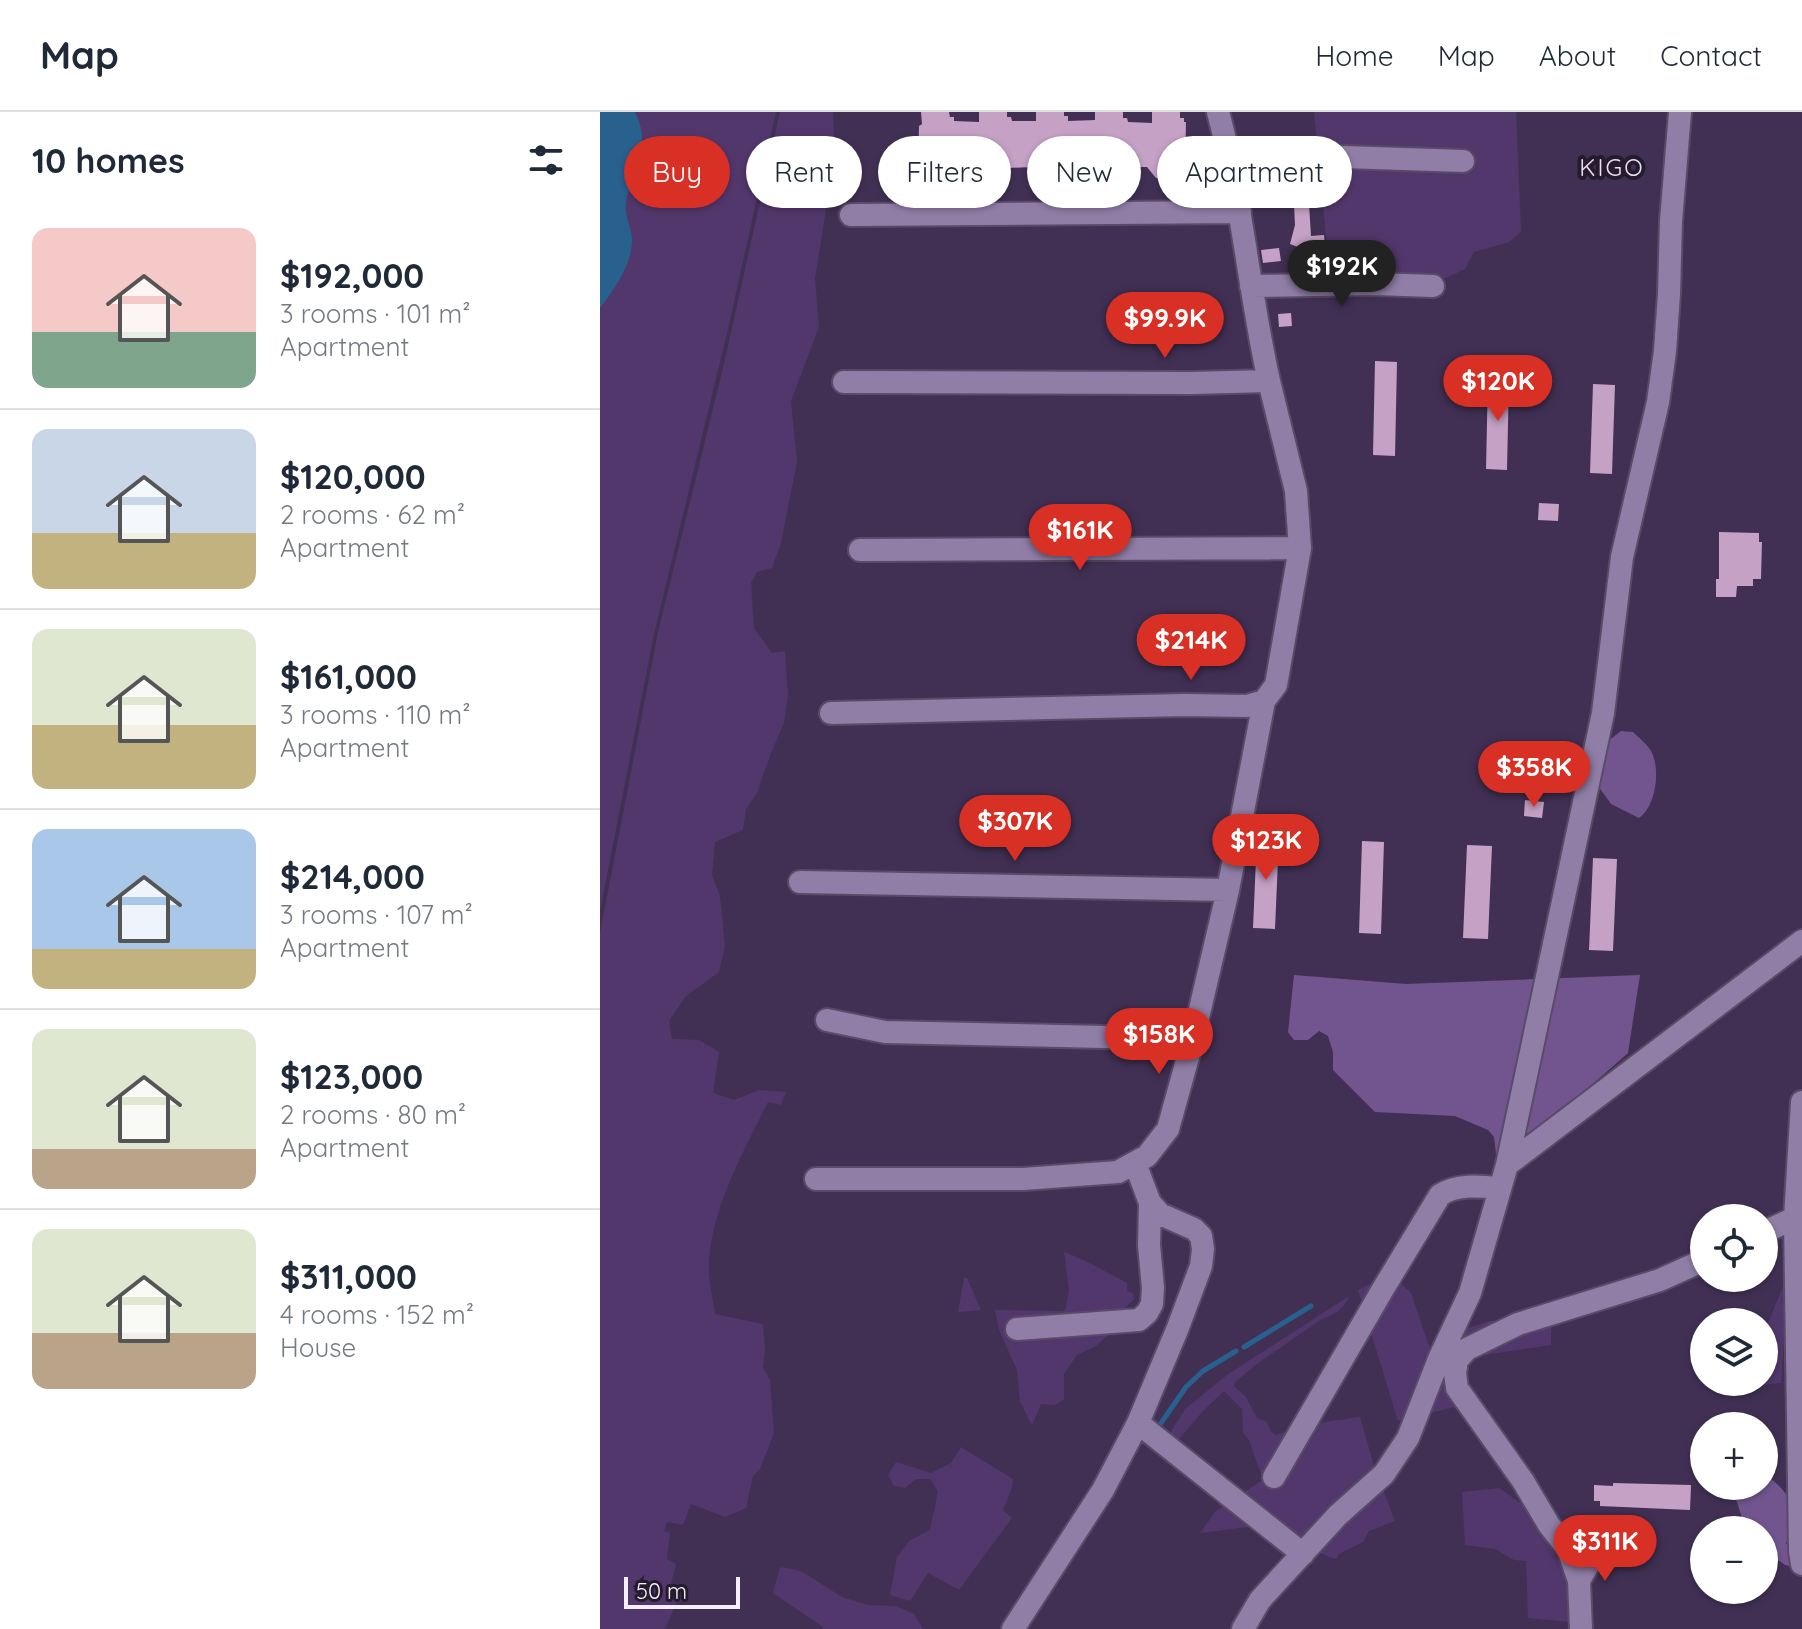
<!DOCTYPE html>
<html lang="en">
<head>
<meta charset="utf-8">
<style>
  body { margin:0; font-family:Quicksand,sans-serif; background:#f6f6f7; color:#1f2937; height:100vh; display:flex; flex-direction:column; font-size:30px; white-space:nowrap }
  * { box-sizing:border-box; margin:0 }
  p { font-size:26px; color:#747a83 }
  .icon { flex:none; width:44px; height:44px; fill:none; stroke:currentColor; stroke-width:2; stroke-linecap:round; stroke-linejoin:round }
  .map { position:relative; flex:1; overflow:hidden }
  .side { display:flex; flex-direction:column; background:#fff; width:600px }
  .side>* { flex:none }
  .hud { position:absolute; left:24px; top:24px; width:760px; height:72px; display:flex; gap:16px }
  .controls { position:absolute; left:1090px; top:1092px; display:grid; gap:16px }
  .controls a { display:grid; place-items:center; width:88px; height:88px; border-radius:50%; background:#fff; box-shadow:0 2px 6px #0004; font-size:40px }
  .scale { position:absolute; left:24px; bottom:20px; width:116px; box-sizing:border-box; padding-left:8px; border:4px solid #f5effd; border-top:0; font-size:22px; line-height:28px; white-space:nowrap; color:#f5effd; -webkit-text-stroke:6px #241c2d; paint-order:stroke }
  .price { position:absolute; translate:-50% -68px; padding:0 18px; border-radius:28px; background:#d93025; color:#fff; font-size:26px; line-height:52px; filter:drop-shadow(0 2px 4px #0008) }
  .price::after { content:''; position:absolute; left:50%; top:48px; width:24px; height:18px; margin-left:-12px; background:inherit; clip-path:polygon(0 0,100% 0,50% 100%) }
  .price.on { background:#222; color:#fff }
  ul { padding:0; list-style:none }
  li { display:flex; align-items:center; gap:24px; height:200px; padding:0 32px }
  li+li { border-top:2px solid #e0e1e3 }
  li span { display:grid; place-items:center; flex:none; width:224px; height:160px; border-radius:16px; color:#555 }
  li>.icon { margin-inline-start:auto }
  span .icon { width:96px; height:96px; fill:#fffc; stroke-width:1 }
  li b { font-size:34px }
  h2 { display:flex; justify-content:space-between; align-items:center; height:96px; padding:0 32px; font-size:34px }
  .pill { padding:0 28px; border-radius:36px; background:#fff; box-shadow:0 2px 6px #0004; font-size:28px; line-height:72px }
  .pill.on { background:#d93025; color:#fff }
  header { display:flex; align-items:center; gap:48px; box-sizing:border-box; height:112px; padding:0 40px; background:#fff; border-bottom:2px solid #e0e1e3 }
  header strong { font-size:38px }
  nav { display:flex; gap:44px; margin-inline-start:auto; font-size:28px }
  main { display:flex; flex:1; min-height:0 }
  .map>svg:first-child { display:block }
  .green { fill:#52376c }
  .forest { fill:#72558f }
  .water { fill:#28608e }
  .lines { fill:none; stroke-linecap:round; stroke-linejoin:round }
  .stream { stroke:#28608e; stroke-width:5 }
  .building { fill:#c5a1c5 }
  .minor-casing { stroke:#594b67; stroke-width:26 }
  .minor { stroke:#917ea7; stroke-width:22 }
  .labels { text-anchor:middle; stroke-width:8; stroke-linejoin:round; paint-order:stroke }
  .quarter-label { font-size:24px; letter-spacing:2px; fill:#e9ddf8; stroke:#241c2d }
</style>
</head>
<body>
<header>
<strong>Map</strong>
<nav><a>Home</a><a>Map</a><a>About</a><a>Contact</a></nav>
</header>
<main>
<section class="side">
<h2>10 homes<svg class="icon" aria-label="filters" viewBox="0 0 24 24"><path d="M4 7h16M4 17h16"/><circle cx="9" cy="7" r="2"/><circle cx="15" cy="17" r="2"/></svg></h2>
<ul>
<li><span style="background:linear-gradient(#f6c9c9 65%,#7fa58c 0)"><svg class="icon" aria-label="home" viewBox="0 0 24 24"><path d="M3 11l9-7 9 7M6 9v11h12V9"/></svg></span><div><b>$192,000</b><p>3 rooms · 101 m²</p><p>Apartment</p></div></li>
<li><span style="background:linear-gradient(#c9d6e8 65%,#c2b280 0)"><svg class="icon" aria-label="home" viewBox="0 0 24 24"><path d="M3 11l9-7 9 7M6 9v11h12V9"/></svg></span><div><b>$120,000</b><p>2 rooms · 62 m²</p><p>Apartment</p></div></li>
<li><span style="background:linear-gradient(#dfe7d0 60%,#c2b280 0)"><svg class="icon" aria-label="home" viewBox="0 0 24 24"><path d="M3 11l9-7 9 7M6 9v11h12V9"/></svg></span><div><b>$161,000</b><p>3 rooms · 110 m²</p><p>Apartment</p></div></li>
<li><span style="background:linear-gradient(#a9c7e8 75%,#c2b280 0)"><svg class="icon" aria-label="home" viewBox="0 0 24 24"><path d="M3 11l9-7 9 7M6 9v11h12V9"/></svg></span><div><b>$214,000</b><p>3 rooms · 107 m²</p><p>Apartment</p></div></li>
<li><span style="background:linear-gradient(#dfe7d0 75%,#b9a48a 0)"><svg class="icon" aria-label="home" viewBox="0 0 24 24"><path d="M3 11l9-7 9 7M6 9v11h12V9"/></svg></span><div><b>$123,000</b><p>2 rooms · 80 m²</p><p>Apartment</p></div></li>
<li><span style="background:linear-gradient(#dfe7d0 65%,#b9a48a 0)"><svg class="icon" aria-label="home" viewBox="0 0 24 24"><path d="M3 11l9-7 9 7M6 9v11h12V9"/></svg></span><div><b>$311,000</b><p>4 rooms · 152 m²</p><p>House</p></div></li>
</ul>
</section>
<div class="map">
<svg width="1202" height="1517" viewBox="0 0 1202 1517">
  <rect width="100%" height="100%" fill="#413054"/>
  <path class="green" d="M0,0H176L128,217L54,522L0,799Z
    M180,0H233L234,24L230,73L215,166L219,215L191,289L197,350L181,431L172,456L157,460L151,471L154,516L172,541L185,539L188,583L184,611L169,646L157,681L146,697L143,718L115,730L112,763L120,784L125,834L119,860L85,885L69,909L72,927L99,928L119,940L113,981L134,988L159,978L186,980L181,993L168,990C144,1039 114,1091 109,1147C107,1164 113,1185 115,1202L163,1212L165,1239L163,1255L170,1268L174,1321L160,1357L153,1364L146,1396L125,1405L91,1392L83,1413L67,1410L64,1419L70,1421L67,1447L76,1452L70,1476L87,1484L76,1492L65,1517H0V821L58,520L124,252Z
    M714,0H916L921,120L909,130L874,140L865,157L846,166L817,164L781,157L730,166Z
    M464,1140C486,1148 506,1160 527,1171V1179L533,1181L534,1187L527,1194L521,1211L496,1234L477,1243L464,1262V1287L455,1293L441,1292L432,1314L420,1289L417,1258L399,1218L395,1198L465,1199L469,1179Z
    M364,1166H367L381,1198L358,1200Z
    M779,1168L793,1169L801,1172L811,1181L833,1246L863,1293L798,1309L758,1178Z
    M1188,1171L1181,1271L1142,1275L1144,1270H1164V1221L1182,1177Z
    M749,1184C745,1197 732,1204 720,1208L657,1252L635,1270L634,1274L646,1285L657,1306L667,1310L671,1320L676,1323C702,1312 732,1309 760,1305L774,1354L795,1409L769,1419L763,1430L739,1442L736,1447L727,1444L665,1413L600,1421L615,1400L664,1367L658,1354L649,1328L643,1321L642,1297L624,1279L603,1299L562,1347L572,1318L585,1297L627,1263Z
    M951,1208V1233L858,1247L837,1227L889,1209Z
    M361,1335L413,1367L412,1376L403,1398L412,1406L359,1478L328,1461L310,1489L290,1483L297,1445L309,1429L330,1418L338,1379L330,1367H316L305,1376L294,1374L288,1363L296,1350L331,1361L351,1351Z
    M899,1376L926,1395L968,1441L971,1510L928,1506L926,1449L914,1448L895,1437L865,1433L862,1380Z
    M180,1455L201,1459L242,1485L268,1493L296,1494L314,1502L323,1517H222L223,1515L173,1481Z"/>
  <path class="forest" d="M1021,619L1033,620C1039,626 1047,632 1051,639C1061,657 1056,694 1039,706L1011,692L991,664L1003,633Z
    M694,863L806,872L1040,863L1028,941L913,1042H896L894,1025L888,1018L855,1004L775,1000L733,958V940L728,924L719,919L708,928H694L688,920Z
    M1164,1361C1188,1380 1190,1385 1199,1414L1186,1431L1195,1445L1194,1455L1185,1453L1164,1438V1418H1146L1134,1381L1140,1374H1164Z"/>
  <path class="water" d="M0,0H35C47,23 42,44 34,67C31,75 26,83 26,91C24,104 32,116 32,128C32,153 14,178 0,196Z"/>
  <g class="lines">
    <path class="stream" d="M644,1235L711,1194
      M559,1314L586,1275L603,1259L636,1239"/>
  </g>
  <path class="building" d="M321,0H349L350,5H354V9L379,10V0H407V5H411L412,9H436V0H464V4H468V9L495,8V0H523V6H527L528,10L552,11V0H580V6H584V10H586L585,55H577V66H556L547,55H522V66H501L473,33V55L462,54V66H442L432,55L407,56V66H386L359,35V55H348V66L327,65L318,53L319,14L322,12Z
    M694,92H709L711,124L724,123L726,146L690,132L695,113Z
    M679,136L681,149L663,151L661,138Z
    M691,201L692,214L679,215L678,202Z
    M775,249L797,250L795,344L773,343Z
    M888,265H909L907,358L886,357Z
    M993,272L1015,273L1012,362L990,361Z
    M939,391L959,392L958,409L938,408Z
    M1119,420L1159,421V430H1162L1161,467H1153V474H1137L1136,485H1116V467H1119Z
    M925,688L944,690L942,706L924,704Z
    M657,724L679,725L675,817L653,816Z
    M762,729L784,730L781,822L759,821Z
    M867,733L892,734L888,827L863,826Z
    M993,746L1017,747L1013,839L989,838Z
    M1013,1371L1091,1373L1090,1398L1000,1394V1389H994V1373L1013,1374Z"/>
  <g class="lines">
    <g class="minor-casing">
      <path id="minor" d="M629,41L863,49
        M251,103L640,100
        M651,174L776,172L833,174
        M244,270L591,271L669,269C649,180 642,88 618,0
        M260,438L700,436
        M231,601L585,593L647,594L664,589L676,573L700,436L696,379L669,269
        M200,770L628,778
        M227,908L285,920L593,927
        M1202,990L1195,1106L1200,1439L1202,1452
        M535,1051L550,1091L560,1102L594,1117L601,1124L603,1137L601,1154L577,1218L538,1311
        M907,1053L1202,829
        M216,1067H423L518,1060L547,1044L568,1017L593,927L628,778L664,589
        M1164,1120L1195,1106
        M417,1217L539,1208L547,1201L552,1192L553,1176L549,1133L550,1091
        M674,1365L783,1177L840,1083C857,1072 879,1074 899,1076
        M979,1469L968,1437L949,1413L923,1369L857,1276L855,1261L857,1248L867,1237L918,1212L1060,1168L1104,1148
        M413,1517L503,1378L538,1311L703,1442
        M643,1517L660,1488L738,1403L784,1362L808,1326L839,1247L870,1181L907,1053L1003,601L1022,445L1058,290L1065,239L1069,182L1071,109L1080,0
        M981,1517L979,1469L1007,1419"/>
    </g>
    <use href="#minor" class="minor"/>
  </g>
  <g class="labels">
    <g class="quarter-label">
      <text x="1012" y="64">KIGO</text>
    </g>
  </g>
</svg>
<div class="controls">
<a><svg class="icon" aria-label="locate" viewBox="0 0 24 24"><circle cx="12" cy="12" r="6"/><path d="M12 2v4M12 18v4M2 12h4M18 12h4"/></svg></a>
<a><svg class="icon" aria-label="layers" viewBox="0 0 24 24"><path d="M12 4l9 5-9 5-9-5zM3 14l9 5 9-5"/></svg></a>
<a>+</a>
<a>−</a>
</div>
<div class="scale">50 m</div>
<b class="price on" style="left:742px;top:196px">$192K</b>
<b class="price" style="left:565px;top:248px">$99.9K</b>
<b class="price" style="left:898px;top:311px">$120K</b>
<b class="price" style="left:480px;top:460px">$161K</b>
<b class="price" style="left:591px;top:570px">$214K</b>
<b class="price" style="left:934px;top:697px">$358K</b>
<b class="price" style="left:415px;top:751px">$307K</b>
<b class="price" style="left:666px;top:770px">$123K</b>
<b class="price" style="left:559px;top:964px">$158K</b>
<b class="price" style="left:1005px;top:1471px">$311K</b>
<div class="hud">
<a class="pill on">Buy</a>
<a class="pill">Rent</a>
<a class="pill">Filters</a>
<a class="pill">New</a>
<a class="pill">Apartment</a>
</div>
</div>
</main>
</body>
</html>
